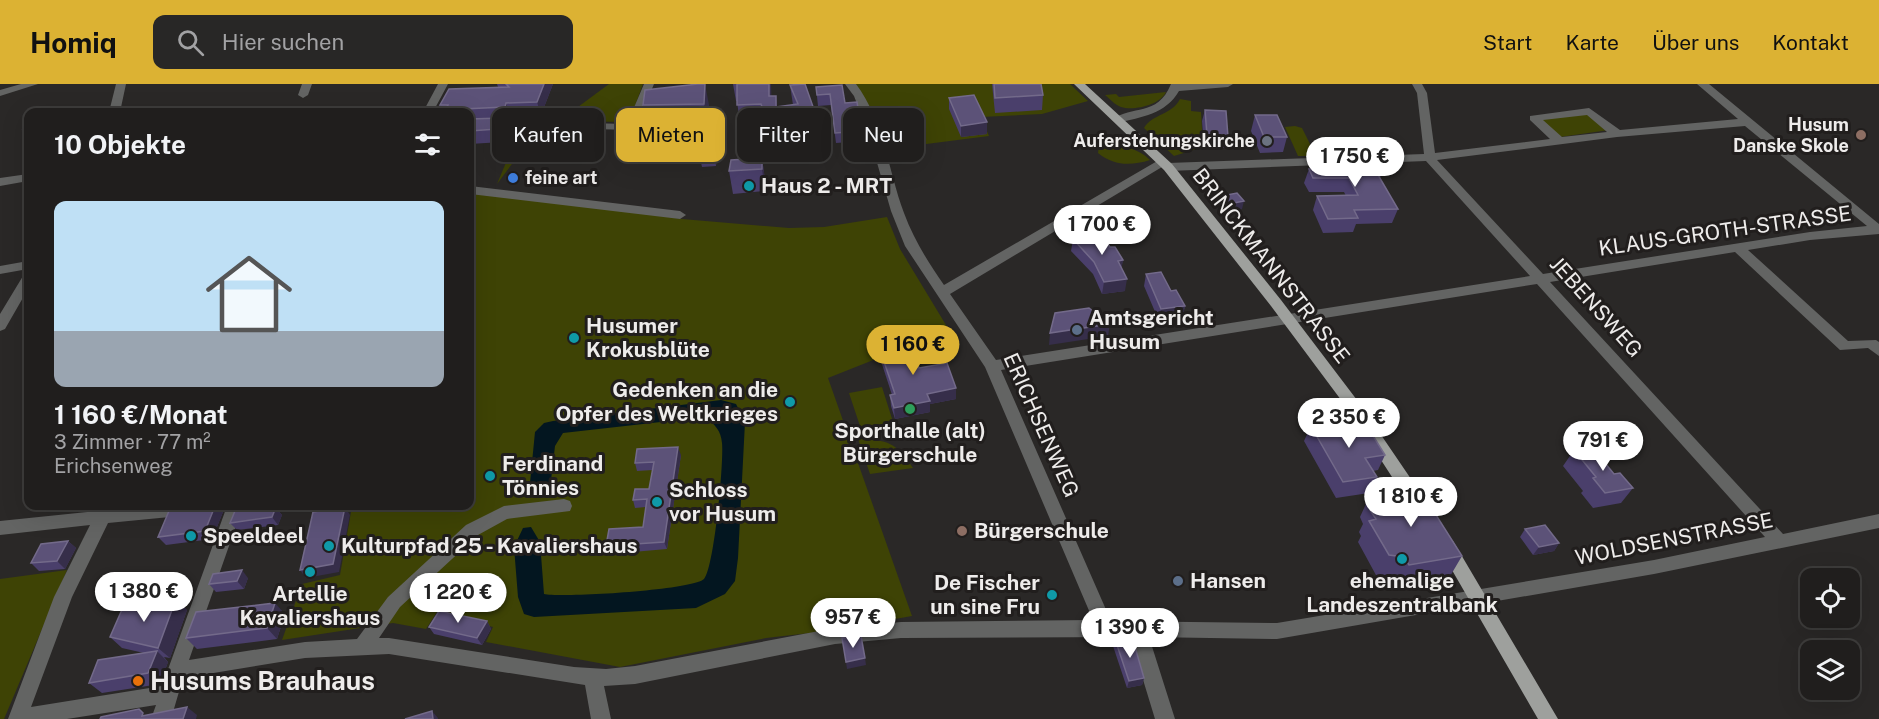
<!DOCTYPE html>
<html lang="de">
<head>
<meta charset="utf-8">
<style>
  body { margin:0; font-family:"Public Sans",sans-serif; background:#282726; color:#f1f3f6; height:100vh; display:flex; flex-direction:column; font-size:22px; white-space:nowrap }
  * { box-sizing:border-box; margin:0 }
  p { font-size:20px; color:#a2a2a4 }
  .icon { flex:none; width:33px; height:33px; fill:none; stroke:currentColor; stroke-width:2; stroke-linecap:round; stroke-linejoin:round }
  .map { position:relative; flex:1; overflow:hidden }
  .details { position:absolute; left:24px; top:24px; width:450px; height:402px; display:flex; flex-direction:column; background:#201e1d; border-radius:12px; box-shadow:0 6px 24px #0002,0 0 0 2px #3d3c3b }
  .details>* { flex:none }
  .guide { position:absolute; left:492px; top:24px; width:570px; height:54px; display:flex; gap:12px }
  .tools { position:absolute; left:1800px; top:484px; display:grid; gap:12px }
  .tools a { display:grid; place-items:center; width:60px; height:60px; border-radius:12px; background:#201e1d; box-shadow:0 6px 24px #0002,0 0 0 2px #3d3c3b; font-size:30px }
  .price { position:absolute; translate:-50% -51px; padding:0 14px; border-radius:21px; background:#fff; color:#222; font-size:20px; line-height:39px; filter:drop-shadow(0 2px 3px #0008) }
  .price::after { content:''; position:absolute; left:50%; top:36px; width:18px; height:14px; margin-left:-9px; background:inherit; clip-path:polygon(0 0,100% 0,50% 100%) }
  .price.active { background:#dcb233; color:#111 }
  ul { padding:0; list-style:none }
  li { display:grid; align-content:center; gap:12px; height:318px; padding:0 30px }
  li+li { border-top:2px solid #3d3c3b }
  li span { display:grid; place-items:center; height:186px; border-radius:12px; color:#555 }
  li>.icon { margin-inline-start:auto }
  span .icon { width:108px; height:108px; fill:#fffc; stroke-width:1 }
  li b { font-size:26px }
  h2 { display:flex; justify-content:space-between; align-items:center; height:72px; padding:0 30px; font-size:26px }
  .chip { padding:0 21px; border-radius:12px; background:#201e1d; box-shadow:0 6px 24px #0002,0 0 0 2px #3d3c3b; font-size:21px; line-height:54px }
  .chip.active { background:#dcb233; color:#111 }
  header { display:flex; align-items:center; gap:36px; box-sizing:border-box; height:84px; padding:0 30px; background:#dcb233; color:#111 }
  header strong { font-size:28px }
  nav { display:flex; gap:33px; margin-inline-start:auto; font-size:21px }
  .search { width:420px; height:54px; background:#282726; display:flex; align-items:center; gap:15px; box-sizing:border-box; padding:0 21px; border-radius:12px; color:#a2a2a4; font-size:22px }
  .map>svg:first-child { display:block }
  .green { fill:#3e4305 }
  .water { fill:#031620 }
  .lines { fill:none; stroke-linecap:round; stroke-linejoin:round }
  .minor { fill:#636463; fill-rule:evenodd }
  .major { fill:#9ea09d; fill-rule:evenodd }
  .wall { fill:#4a3f6b }
  .shaded-wall { fill:#362e4a }
  .building { fill:#5c5278; stroke:#736a8a; stroke-width:1.5 }
  .education-dot { fill:#8d6e63; stroke:#211e1d; stroke-width:2 }
  .worship-dot { fill:#6b7280; stroke:#211e1d; stroke-width:2 }
  .shop-dot { fill:#3f7fe0; stroke:#211e1d; stroke-width:2 }
  .culture-dot { fill:#0f9aa8; stroke:#211e1d; stroke-width:2 }
  .service-dot { fill:#5c6f8a; stroke:#211e1d; stroke-width:2 }
  .leisure-dot { fill:#2e9e5b; stroke:#211e1d; stroke-width:2 }
  .food-dot { fill:#e8710a; stroke:#211e1d; stroke-width:2 }
  .labels { text-anchor:middle; stroke-width:6; stroke-linejoin:round; paint-order:stroke }
  .far-poi-label { font-size:18px; font-weight:bold; fill:#eeeceb; stroke:#211e1d; text-anchor:end }
  .poi-label { font-size:21px; font-weight:bold; fill:#eeeceb; stroke:#211e1d; text-anchor:start }
  .street-label { font-size:21px; fill:#eeeceb; stroke:#211e1d }
  .near-poi-label { font-size:26px; font-weight:bold; fill:#eeeceb; stroke:#211e1d; text-anchor:start }
</style>
</head>
<body>
<header>
<strong>Homiq</strong>
<div class="search"><svg class="icon" aria-label="search" viewBox="0 0 24 24"><circle cx="10" cy="10" r="6"/><path d="M15 15l6 6"/></svg>Hier suchen</div>
<nav><a>Start</a><a>Karte</a><a>Über uns</a><a>Kontakt</a></nav>
</header>
<div class="map">
<svg width="1879" height="635" viewBox="0 0 1879 635">
  <rect width="100%" height="100%" fill="#2a2827"/>
  <path class="green" d="M609,0H643L631,33L626,38L559,37Z
    M856,0H1070L1088,17L1042,30L981,33L989,52L895,64L884,32L874,33Z
    M1166,8C1160,21 1134,27 1121,23C1115,21 1110,15 1105,11L1116,10L1119,13Z
    M1180,15L1191,17V27L1201,28L1203,63L1174,72L1144,44C1152,30 1172,31 1180,15Z
    M1588,29L1609,46L1560,53L1540,35Z
    M1295,42L1302,44L1316,72H1298L1285,43Z
    M539,44L497,100L520,45Z
    M1112,53C1123,65 1139,64 1150,76C1131,82 1114,82 1098,69L1099,61Z
    M470,110L554,117L682,135L789,144L824,143L887,133L900,165L949,246L828,294L912,532L827,547L766,554L620,583L486,558L493,543L437,528L426,545L393,539L282,556L302,500L340,491L352,422H470Z
    M882,303L894,341L862,348L849,309Z
    M858,355C888,356 896,358 913,384L870,390Z
    M67,486L4,635H0V495Z"/>
  <path class="water" d="M721,316L736,320L745,338L738,474L735,497L725,510L696,524L534,533L524,530L518,513L514,463L523,444L531,443L540,458L544,510C563,514 693,506 704,495C714,484 724,378 722,359C721,347 715,340 705,333L563,349L555,362L550,405L529,409L535,348L544,339L553,337Z"/>
  <g class="lines">
    <path class="minor" d="M21,0H38L0,12V6Z
      M116,0H126L120,28H109Z
      M302,0H312L308,11L303,14L298,11Z
      M438,0H448L433,28H423Z
      M644,0H654L635,46L545,44L470,46V40L545,38L627,40Z
      M845,0H856C884,37 888,86 904,129C914,156 928,178 944,201L1159,76H1167L1168,79L1424,70L1417,9L1412,0H1422L1427,9L1435,69L1550,55L1530,36V32L1589,24L1620,46L1738,35L1697,0H1709L1879,140V150L1810,156L1748,166L1848,257L1876,256L1879,258V272L1868,264L1840,266L1735,168L1550,198L1783,450L1879,430V444L1654,490L1277,555L1149,553L1175,635H1155L1130,553L901,554L835,560L635,600L604,602L611,635H591L585,601L389,570L305,574L183,594L171,635H151L156,621L67,635H8L54,513L90,441L0,451V437L97,427L100,422H116L115,425L152,422H219L217,427L211,429L108,439L72,513L31,623L162,602L227,422H243L189,576L305,558L357,555L388,513L466,441L504,422L564,415L570,417L572,422L570,427L507,435L478,451L400,523L379,554H389L574,583L606,585L635,582L835,544L901,538L1093,536L985,283L905,162L891,127L869,51L854,12ZM1587,31L1607,48L1562,53L1543,36ZM1745,42L1867,142L1810,148L1543,190L1437,76L1617,53ZM1426,77L1530,192L996,276L950,210L1162,83L1168,87ZM1537,200L1765,453L1654,476L1277,539L1111,537L1001,286Z
      M1171,0H1233L1228,3L1179,7C1166,30 1141,33 1118,39L1112,36C1132,20 1157,34 1171,0Z
      M28,90V97L0,102V94Z
      M470,102L680,127L686,131L680,135L470,110Z
      M28,177V185L0,190V182Z
      M28,191V205L5,245L0,247V230L23,192Z"/>
    <path class="major" d="M1074,0H1085L1172,80L1281,216L1360,320L1426,417L1428,422L1426,427L1420,429L1414,427L1350,328L1271,222L1164,86Z
      M1447,455L1453,457L1558,635H1538L1441,467L1439,462L1441,457Z"/>
  </g>
  <path class="wall" d="M497,0H553L541,31L511,32L509,37H502L505,47L502,58L470,60V28H443L440,21L498,3Z
    M733,0H771V12H776L777,23L793,21L790,1L817,34L819,52L770,57L763,38L740,40L737,17H736Z
    M992,0H1041L1043,11L1042,26L995,29Z
    M816,3L845,19L862,47L863,57L836,59L831,21L818,22Z
    M645,6L709,21L708,41L648,43L643,21Z
    M949,14L987,38V50L961,53L949,25Z
    M1205,26L1228,53L1226,64L1204,63L1202,37Z
    M1255,31L1287,53L1283,68L1260,69L1251,47Z
    M713,47L717,69L716,82L702,83L697,60Z
    M762,74L765,96V107L733,110L729,87Z
    M1338,74L1384,84L1380,94L1398,125L1392,139L1356,140L1353,148L1323,149L1313,126L1317,112H1346L1344,108H1309L1304,99L1309,85H1314L1315,81H1335Z
    M1222,112L1242,125L1227,128L1220,120Z
    M1073,155L1110,163L1123,176L1121,184L1125,207L1102,210L1093,190L1071,167Z
    M1146,190L1185,222L1182,234L1159,237L1144,202Z
    M879,263L919,284L956,315L930,320V328L895,335L891,322L890,311H892L880,274Z
    M1311,342H1344L1368,350L1385,371L1378,386L1373,387L1377,393L1369,409L1336,414L1304,357Z
    M1574,366L1614,390L1633,404L1621,419L1593,424L1581,409L1583,407L1563,382Z
    M681,371L667,465L610,470L606,462L643,443L646,423L635,424L633,416L649,405L653,386L637,387L635,379Z
    M1370,411L1462,472L1449,494L1396,502L1392,495L1377,493L1358,458L1361,452L1359,448L1363,440L1360,433Z
    M205,422H217L223,428L212,455L166,461L158,453Z
    M237,422H278L277,425L282,431L278,441L237,446L230,439Z
    M1525,445L1559,459L1554,467L1533,471L1520,453Z
    M68,457L76,464L65,485L39,487L31,479Z
    M248,494L244,505L216,508L209,500Z
    M176,515L187,526L170,574L164,573L168,578L160,600L102,609L89,599L144,569L122,564L110,553Z
    M285,530L277,555L197,565L186,554Z
    M487,537L491,545L482,561L434,550L429,543Z
    M1115,555L1144,594L1142,601L1127,604L1113,562Z"/>
  <path class="shaded-wall" d="M544,0H553L541,31L537,18Z
    M705,0L709,21L708,41L704,20Z
    M769,0H771L772,30L769,12Z
    M506,19L511,32L509,37L505,23Z
    M501,34L505,47L502,58L497,45Z
    M987,38V50L961,53V42Z
    M23,45H28V54Z
    M713,47L717,69L716,82L712,60Z
    M762,74L765,96V107L762,85Z
    M1244,117L1242,125L1227,128L1229,120Z
    M1123,176L1121,188L1118,177Z
    M1127,195L1125,207L1102,210L1104,198Z
    M1185,222L1182,234L1159,237L1161,225Z
    M1110,240L1108,252L1049,261L1050,249Z
    M956,304V315L930,320V328L895,335L894,324L927,310Z
    M678,363L681,371L667,465L664,458Z
    M215,422H217L223,428L212,455L205,447Z
    M270,422H278L277,425L282,431L278,441L272,433L269,424Z
    M345,423L350,431L339,488L306,494L300,486Z
    M68,457L76,464L65,485L57,477Z
    M1559,459L1554,467L1533,471L1539,463Z
    M242,486L248,494L244,505L237,497Z
    M176,515L187,526L170,574L158,564Z
    M275,519L285,530L277,555L267,544Z
    M487,537L491,545L482,561L477,554Z
    M157,567L168,578L160,600L148,589Z
    M865,574L866,581L847,585L846,578Z
    M1144,594L1142,601L1127,604L1129,597Z
    M187,623L197,631L196,635H183Z
    M432,627L438,634V635H433Z"/>
  <path class="building" d="M506,0H544L537,18L506,19L505,23L463,25L464,28H444L448,21H440L449,5L509,3Z
    M698,0H705L704,20L643,21L645,6Z
    M737,0H769V12H776V23L798,20L790,1L805,0L817,34L768,39L761,20L737,21Z
    M994,0H1041L1043,11L995,14Z
    M842,1L845,19L857,18L862,47L835,49L830,10L817,11L816,3Z
    M974,11L987,38L961,42L949,14Z
    M1205,26L1226,27L1228,53L1207,51Z
    M1255,31H1277L1287,53H1264Z
    M501,34L497,45L470,47V35Z
    M28,36V45H23Z
    M699,47H713L712,60H697Z
    M762,74V85L729,87L731,76Z
    M1338,74H1378L1384,84H1374L1398,125L1354,126L1358,134L1328,135L1317,112L1358,111L1349,94H1313L1309,85H1317L1315,81H1342Z
    M1237,109L1244,117L1229,120L1222,112Z
    M1100,145L1110,163H1115L1123,176L1118,177L1127,195L1104,198L1094,178L1073,155Z
    M1161,188L1171,207L1176,206L1185,222L1161,225L1146,190Z
    M1089,224L1110,240L1050,249L1055,229Z
    M909,257L919,284L947,279L956,304L927,310L930,317L894,324L890,311L895,310L879,263Z
    M1341,337L1344,342L1361,340L1368,350H1372L1385,371L1365,374L1377,393L1343,398L1311,342Z
    M678,363L664,458L606,462L609,445L643,443L647,415L633,416L635,405H649L654,378L635,379L637,365Z
    M1592,363L1614,390L1620,389L1633,404L1605,409L1593,394L1596,393L1574,366Z
    M1419,404L1462,472L1409,481L1404,473L1389,471L1369,437L1376,435L1370,426L1378,425L1370,411Z
    M205,422H215L205,447L158,453L169,427Z
    M237,422H270L269,424L276,423L272,433L230,439Z
    M345,423L333,480L300,486L313,428Z
    M1545,441L1559,459L1539,463L1525,445Z
    M68,457L57,477L31,479L41,460Z
    M242,486L237,497L209,500L213,490Z
    M176,515L158,564L110,553L124,521Z
    M275,519L267,544L186,554L196,528Z
    M439,527L487,537L477,554L429,543Z
    M861,552L865,574L846,578L842,554Z
    M1115,555L1133,556L1144,594L1129,597Z
    M157,567L148,589L89,599L98,576Z
    M187,623L183,635H100L101,633L139,625L143,629L142,632Z
    M432,627L433,635H405Z"/>
  <g class="education-dot">
    <circle cx="1861" cy="51" r="6"/>
    <circle cx="962" cy="447" r="6"/>
  </g>
  <circle class="worship-dot" cx="1267" cy="57" r="6"/>
  <circle class="shop-dot" cx="513" cy="94" r="6"/>
  <g class="culture-dot">
    <circle cx="749" cy="102" r="6"/>
    <circle cx="574" cy="254" r="6"/>
    <circle cx="790" cy="318" r="6"/>
    <circle cx="490" cy="392" r="6"/>
    <circle cx="657" cy="418" r="6"/>
    <circle cx="191" cy="452" r="6"/>
    <circle cx="329" cy="462" r="6"/>
    <circle cx="1402" cy="475" r="6"/>
    <circle cx="310" cy="488" r="6"/>
    <circle cx="1052" cy="511" r="6"/>
  </g>
  <g class="service-dot">
    <circle cx="1077" cy="246" r="6"/>
    <circle cx="1178" cy="497" r="6"/>
  </g>
  <circle class="leisure-dot" cx="910" cy="325" r="6"/>
  <circle class="food-dot" cx="138" cy="597" r="6"/>
  <g class="labels">
    <g class="far-poi-label">
      <text x="1849" y="47">Husum<tspan x="1849" dy="21">Danske Skole</tspan></text>
      <text x="1255" y="63">Auferstehungskirche</text>
      <text x="525" y="100" text-anchor="start">feine art</text>
    </g>
    <g class="poi-label">
      <text x="761" y="109">Haus 2 - MRT</text>
      <text x="1089" y="241">Amtsgericht<tspan x="1089" dy="24">Husum</tspan></text>
      <text x="586" y="249">Husumer<tspan x="586" dy="24">Krokusblüte</tspan></text>
      <text x="778" y="313" text-anchor="end">Gedenken an die<tspan x="778" dy="24">Opfer des Weltkrieges</tspan></text>
      <text x="910" y="354" text-anchor="middle">Sporthalle (alt)<tspan x="910" dy="24">Bürgerschule</tspan></text>
      <text x="502" y="387">Ferdinand<tspan x="502" dy="24">Tönnies</tspan></text>
      <text x="669" y="413">Schloss<tspan x="669" dy="24">vor Husum</tspan></text>
      <text x="974" y="454">Bürgerschule</text>
      <text x="203" y="459">Speeldeel</text>
      <text x="341" y="469">Kulturpfad 25 - Kavaliershaus</text>
      <text x="1190" y="504">Hansen</text>
      <text x="1402" y="504" text-anchor="middle">ehemalige<tspan x="1402" dy="24">Landeszentralbank</tspan></text>
      <text x="1040" y="506" text-anchor="end">De Fischer<tspan x="1040" dy="24">un sine Fru</tspan></text>
      <text x="310" y="517" text-anchor="middle">Artellie<tspan x="310" dy="24">Kavaliershaus</tspan></text>
    </g>
    <g class="street-label">
      <text transform="translate(1725 147) rotate(-8)" y="7">KLAUS-GROTH-STRASSE</text>
      <text transform="translate(1271 182) rotate(52)" y="7">BRINCKMANNSTRASSE</text>
      <text transform="translate(1596 223) rotate(48)" y="7">JEBENSWEG</text>
      <text transform="translate(1041 341) rotate(66)" y="7">ERICHSENWEG</text>
      <text transform="translate(1674 455) rotate(-11)" y="7">WOLDSENSTRASSE</text>
    </g>
    <g class="near-poi-label">
      <text x="150" y="606">Husums Brauhaus</text>
    </g>
  </g>
</svg>
<div class="tools">
<a><svg class="icon" aria-label="locate" viewBox="0 0 24 24"><circle cx="12" cy="12" r="6"/><path d="M12 2v4M12 18v4M2 12h4M18 12h4"/></svg></a>
<a><svg class="icon" aria-label="layers" viewBox="0 0 24 24"><path d="M12 4l9 5-9 5-9-5zM3 14l9 5 9-5"/></svg></a>
</div>
<b class="price" style="left:1355px;top:104px">1 750 €</b>
<b class="price" style="left:1102px;top:172px">1 700 €</b>
<b class="price active" style="left:913px;top:292px">1 160 €</b>
<b class="price" style="left:1349px;top:365px">2 350 €</b>
<b class="price" style="left:1603px;top:388px">791 €</b>
<b class="price" style="left:1411px;top:444px">1 810 €</b>
<b class="price" style="left:144px;top:539px">1 380 €</b>
<b class="price" style="left:458px;top:540px">1 220 €</b>
<b class="price" style="left:853px;top:565px">957 €</b>
<b class="price" style="left:1130px;top:575px">1 390 €</b>
<div class="guide">
<a class="chip">Kaufen</a>
<a class="chip active">Mieten</a>
<a class="chip">Filter</a>
<a class="chip">Neu</a>
</div>
<section class="details">
<h2>10 Objekte<svg class="icon" aria-label="filters" viewBox="0 0 24 24"><path d="M4 7h16M4 17h16"/><circle cx="9" cy="7" r="2"/><circle cx="15" cy="17" r="2"/></svg></h2>
<ul>
<li><span style="background:linear-gradient(#bfe0f5 70%,#9aa5b1 0)"><svg class="icon" aria-label="home" viewBox="0 0 24 24"><path d="M3 11l9-7 9 7M6 9v11h12V9"/></svg></span><div><b>1 160 €/Monat</b><p>3 Zimmer · 77 m²</p><p>Erichsenweg</p></div></li>
</ul>
</section>
</div>
</body>
</html>
